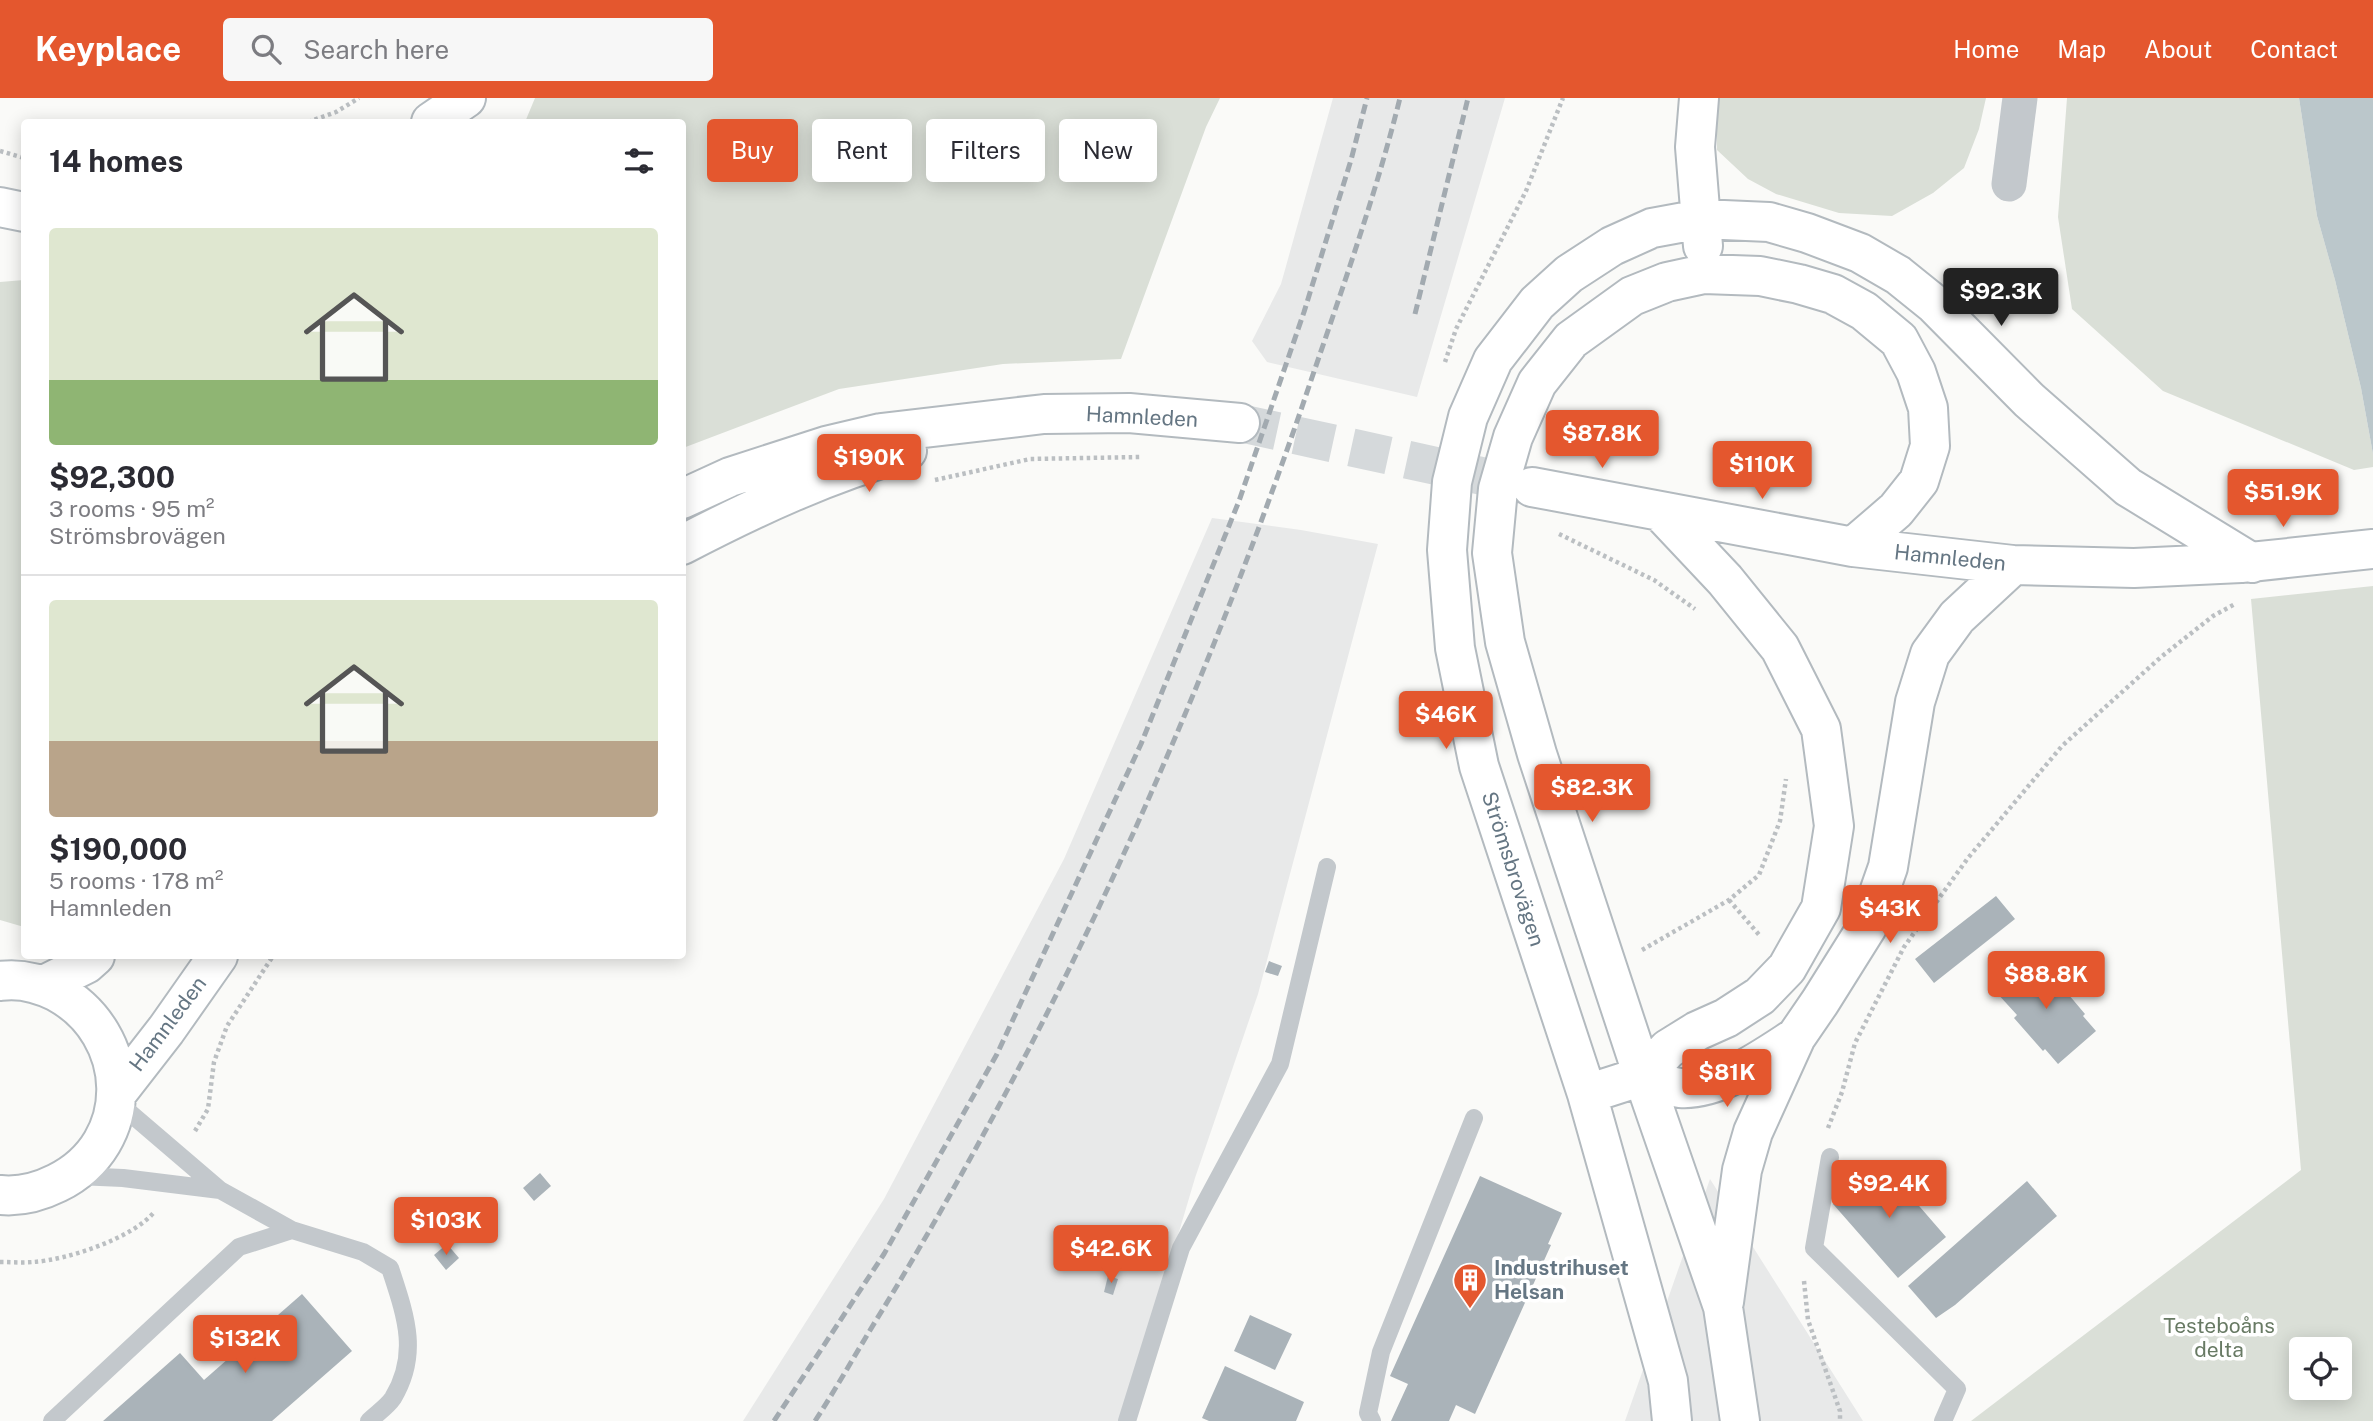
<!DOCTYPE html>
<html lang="en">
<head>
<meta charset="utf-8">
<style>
  body { margin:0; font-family:"Public Sans",sans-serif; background:#f7f7f7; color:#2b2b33; height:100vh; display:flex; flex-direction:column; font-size:26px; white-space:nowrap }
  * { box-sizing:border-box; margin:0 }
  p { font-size:23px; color:#7c7c81 }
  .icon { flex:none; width:38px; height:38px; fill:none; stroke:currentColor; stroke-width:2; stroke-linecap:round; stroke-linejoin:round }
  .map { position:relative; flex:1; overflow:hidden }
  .drawer { position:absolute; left:21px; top:21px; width:665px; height:840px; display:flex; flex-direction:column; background:#fff; border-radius:7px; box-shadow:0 4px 18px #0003 }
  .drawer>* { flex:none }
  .hud { position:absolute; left:707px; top:21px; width:665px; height:63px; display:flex; gap:14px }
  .tools { position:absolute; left:2289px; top:1239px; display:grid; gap:14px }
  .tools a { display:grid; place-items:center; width:63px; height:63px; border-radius:7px; background:#fff; box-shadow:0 4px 18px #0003; font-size:35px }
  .price { position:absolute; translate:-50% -60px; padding:0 16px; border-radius:7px; background:#e4572e; color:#fff; font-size:23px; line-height:46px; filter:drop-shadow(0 2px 4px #0008) }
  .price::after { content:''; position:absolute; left:50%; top:42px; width:21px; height:16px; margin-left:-10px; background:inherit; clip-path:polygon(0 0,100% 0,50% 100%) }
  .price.current { background:#222; color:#fff }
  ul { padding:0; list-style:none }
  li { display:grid; align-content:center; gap:14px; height:371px; padding:0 28px }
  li+li { border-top:2px solid #e1e1e2 }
  li span { display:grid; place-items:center; height:217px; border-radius:7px; color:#555 }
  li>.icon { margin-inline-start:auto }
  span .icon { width:126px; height:126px; fill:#fffc; stroke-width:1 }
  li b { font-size:30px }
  h2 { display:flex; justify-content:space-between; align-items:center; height:84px; padding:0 28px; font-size:30px }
  .pill { padding:0 24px; border-radius:7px; background:#fff; box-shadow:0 4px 18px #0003; font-size:24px; line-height:63px }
  .pill.current { background:#e4572e; color:#fff }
  header { display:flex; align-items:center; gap:42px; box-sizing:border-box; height:98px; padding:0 35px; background:#e4572e; color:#fff }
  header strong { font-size:33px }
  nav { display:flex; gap:38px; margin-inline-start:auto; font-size:24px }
  .search { width:490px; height:63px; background:#f7f7f7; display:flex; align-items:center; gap:18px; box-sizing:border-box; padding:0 24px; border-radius:7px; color:#7c7c81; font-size:26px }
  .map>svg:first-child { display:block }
  .built { fill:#e8e9e9 }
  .green { fill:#dadfd7; fill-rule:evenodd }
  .water { fill:#bbc7cb }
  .building { fill:#aab3b9 }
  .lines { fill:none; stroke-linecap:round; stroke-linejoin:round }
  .secondary-tunnel { stroke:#d5d9db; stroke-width:38; stroke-dasharray:38 19; stroke-linecap:butt }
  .secondary-casing { stroke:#b3babf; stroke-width:42 }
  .path { stroke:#bbbfc2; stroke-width:4.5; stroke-dasharray:3.5 3.5; stroke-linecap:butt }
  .lane { stroke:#c3c8cc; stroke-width:18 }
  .street { stroke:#c3c8cc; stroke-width:35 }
  .secondary { stroke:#fff; stroke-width:38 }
  .rail { stroke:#a2aab0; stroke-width:5; stroke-dasharray:10 5; stroke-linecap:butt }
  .labels { text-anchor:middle; stroke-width:7; stroke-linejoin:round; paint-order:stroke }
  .street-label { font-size:21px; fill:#657683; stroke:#fff }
  .poi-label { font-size:21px; font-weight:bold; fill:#657683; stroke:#fff; text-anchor:start }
  .park-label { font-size:21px; fill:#687a64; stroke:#fff }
</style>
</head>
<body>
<header>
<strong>Keyplace</strong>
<div class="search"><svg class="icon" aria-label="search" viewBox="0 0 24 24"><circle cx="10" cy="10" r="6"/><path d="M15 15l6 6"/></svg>Search here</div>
<nav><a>Home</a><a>Map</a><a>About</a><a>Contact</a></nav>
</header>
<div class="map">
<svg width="2373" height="1323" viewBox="0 0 2373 1323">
  <rect width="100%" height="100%" fill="#fafaf8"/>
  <path class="built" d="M1333,0H1505L1417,299L1267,264L1252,243L1281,186Z
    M1212,420L1301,432L1378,446L1258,896L1195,1080L1123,1323H743L884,1101L1064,761Z
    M1710,1081L1863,1323H1625Z"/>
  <path class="green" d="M535,0H1220L1206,29L1121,261L1003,266L839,291L683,350L682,24H525Z
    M1717,0H1986L1979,31L1964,70L1933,95L1892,118L1839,115L1776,96L1748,81L1717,52Z
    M2067,0H2299L2317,118L2335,182L2361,290L2373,356V369L2354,372L2163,293L2072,211L2058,119Z
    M24,182V829L0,822V184Z
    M2373,488V1323H1971L2301,1072L2251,501ZM2301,1251H2340V1290H2301Z"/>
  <path class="water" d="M2299,0H2373V356L2361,290L2335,182L2317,118Z"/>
  <path class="building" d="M1996,798L2015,821L1934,885L1915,861Z
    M2036,858L2085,916L2083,918L2096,933L2058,966L2045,951L2043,953L2014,920L2017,917L1996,894Z
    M1269,863L1282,868L1278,878L1265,874Z
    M1881,1064L1946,1139L1898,1180L1833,1106Z
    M540,1075L551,1088L534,1103L523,1090Z
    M1480,1078L1562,1115L1548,1146L1551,1147L1475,1316L1456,1307L1449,1323H1391L1408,1286L1390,1278Z
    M2027,1083L2057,1118L1955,1207L1936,1220L1908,1188Z
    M447,1146L459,1160L446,1172L434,1157Z
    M1108,1178L1118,1181L1113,1197L1104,1194Z
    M302,1196L352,1253L272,1323H103L180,1255L204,1282Z
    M1250,1217L1292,1236L1275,1272L1234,1253Z
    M1225,1268L1304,1304L1296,1323H1209L1202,1320Z"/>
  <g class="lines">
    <path class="secondary-tunnel" d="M1240,325L1532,389"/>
    <g class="secondary-casing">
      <path id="secondary" d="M1699,0L1695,49L1703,148
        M431,24L466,0
        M0,109L24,114
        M1532,389L1853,449L2013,467L2134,470L2241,465L2373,451
        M682,401L730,379L826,348L881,335L1044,316L1129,315L1240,325
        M682,447C755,409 828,375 907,353
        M0,883C20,880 39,885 57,894C134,936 138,1045 57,1085C39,1094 20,1099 0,1097
        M44,887L86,866L95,858
        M1643,978C1654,981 1668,989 1680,990C1718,993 1765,959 1796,939
        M117,995L166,932L218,858
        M1587,996L1643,978L1668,951L1697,933L1726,920L1760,898L1787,870L1821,810L1834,728L1821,631L1780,550L1725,482L1661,414
        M1724,1204L1742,1072L1753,1034L1796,939L1820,904L1867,829L1888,769L1915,604L1930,556L1957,519L2013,467
        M1672,1323L1668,1283L1587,996L1479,668L1455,550L1447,452L1452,384L1468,319L1493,262L1537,205L1569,176L1612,148L1652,130L1701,121L1769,124L1807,135L1860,155L1898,177L1934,206L2029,302L2128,389L2252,465
        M1740,1323L1723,1209L1643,978L1537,656L1505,544L1492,455L1498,391L1513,339L1537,285L1571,242L1632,198L1667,184L1704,176L1760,178L1799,186L1833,196L1864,213L1899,242L1916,274L1928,310L1930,348L1919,383L1896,412L1853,449"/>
    </g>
    <path class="path" d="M308,24L336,14L359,0
      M0,53L24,60
      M1445,264L1456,231L1526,93L1563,0
      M935,382L1030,361L1141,359
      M1559,436L1654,482L1695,511
      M1729,802L1761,839
      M1642,852L1729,802L1759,777L1780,723L1786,681
      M1828,1030L1842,994L1855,945L1904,849L1968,760L2062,648L2161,559L2213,518L2235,506
      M195,1033L208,1011L214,964L227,928L273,858
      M0,1164C11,1164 22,1165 33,1164C67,1162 134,1140 155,1113
      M1804,1183L1808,1222L1840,1313V1323"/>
    <path class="lane" d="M116,1003L220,1092L292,1132
      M1830,1059L1814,1150L1957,1291L1943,1323
      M77,1078L123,1080L220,1092
      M52,1323L239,1149L292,1132L363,1154L390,1170C405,1216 420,1255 393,1300C387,1309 376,1316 369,1323
      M1127,1323L1181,1150L1280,966L1327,769
      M1372,1323L1368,1315L1381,1254L1474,1020"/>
    <path class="street" d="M2009,86L2020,0"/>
    <use href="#secondary" class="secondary"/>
    <path class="rail" d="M1415,216L1468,0
      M774,1323L884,1156L997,956L1141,646L1239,403L1304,214L1351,62L1367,0
      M815,1323C839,1286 860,1248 883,1211C1056,926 1195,621 1303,306C1337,205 1374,104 1400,0"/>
  </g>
  <defs>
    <g id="building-pin" transform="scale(1.75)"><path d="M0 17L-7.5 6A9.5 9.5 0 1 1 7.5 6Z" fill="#e4572e" stroke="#fff"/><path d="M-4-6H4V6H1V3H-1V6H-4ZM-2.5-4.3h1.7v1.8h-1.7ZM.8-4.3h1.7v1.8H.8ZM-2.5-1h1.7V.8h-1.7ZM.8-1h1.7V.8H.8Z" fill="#fff"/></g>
  </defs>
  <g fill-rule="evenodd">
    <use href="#building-pin" x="1470" y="1182"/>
  </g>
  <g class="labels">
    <g class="street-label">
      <text transform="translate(1142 319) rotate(3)" y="7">Hamnleden</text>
      <text transform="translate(1950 460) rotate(6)" y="7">Hamnleden</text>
      <text transform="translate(1513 771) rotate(72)" y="7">Strömsbrovägen</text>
      <text transform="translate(168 926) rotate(-53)" y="7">Hamnleden</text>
    </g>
    <g class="poi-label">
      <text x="1494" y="1177">Industrihuset<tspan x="1494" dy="24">Helsan</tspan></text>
    </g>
    <g class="park-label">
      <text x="2219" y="1235">Testeboåns<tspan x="2219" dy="24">delta</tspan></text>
    </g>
  </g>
</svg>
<div class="tools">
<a><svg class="icon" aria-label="locate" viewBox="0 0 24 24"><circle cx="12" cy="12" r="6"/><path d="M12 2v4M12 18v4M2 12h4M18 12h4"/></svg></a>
</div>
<b class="price current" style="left:2001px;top:230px">$92.3K</b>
<b class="price" style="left:1602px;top:372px">$87.8K</b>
<b class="price" style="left:869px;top:396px">$190K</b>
<b class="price" style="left:1762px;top:403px">$110K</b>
<b class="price" style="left:2283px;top:431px">$51.9K</b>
<b class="price" style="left:1446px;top:653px">$46K</b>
<b class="price" style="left:1592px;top:726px">$82.3K</b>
<b class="price" style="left:1890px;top:847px">$43K</b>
<b class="price" style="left:2046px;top:913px">$88.8K</b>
<b class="price" style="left:1727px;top:1011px">$81K</b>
<b class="price" style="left:1889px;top:1122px">$92.4K</b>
<b class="price" style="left:446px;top:1159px">$103K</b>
<b class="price" style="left:1111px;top:1187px">$42.6K</b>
<b class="price" style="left:245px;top:1277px">$132K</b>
<div class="hud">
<a class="pill current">Buy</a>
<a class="pill">Rent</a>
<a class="pill">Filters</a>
<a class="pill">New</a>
</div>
<section class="drawer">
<h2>14 homes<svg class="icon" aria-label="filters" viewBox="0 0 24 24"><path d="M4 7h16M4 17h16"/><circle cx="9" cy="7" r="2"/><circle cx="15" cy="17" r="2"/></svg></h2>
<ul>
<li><span style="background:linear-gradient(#dfe7d0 70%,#8fb573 0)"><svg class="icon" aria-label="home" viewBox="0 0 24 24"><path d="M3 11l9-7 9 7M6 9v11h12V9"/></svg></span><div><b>$92,300</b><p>3 rooms · 95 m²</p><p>Strömsbrovägen</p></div></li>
<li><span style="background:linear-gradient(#dfe7d0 65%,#b9a48a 0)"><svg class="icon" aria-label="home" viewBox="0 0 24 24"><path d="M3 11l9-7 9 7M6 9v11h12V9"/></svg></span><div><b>$190,000</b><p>5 rooms · 178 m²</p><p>Hamnleden</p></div></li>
</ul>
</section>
</div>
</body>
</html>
